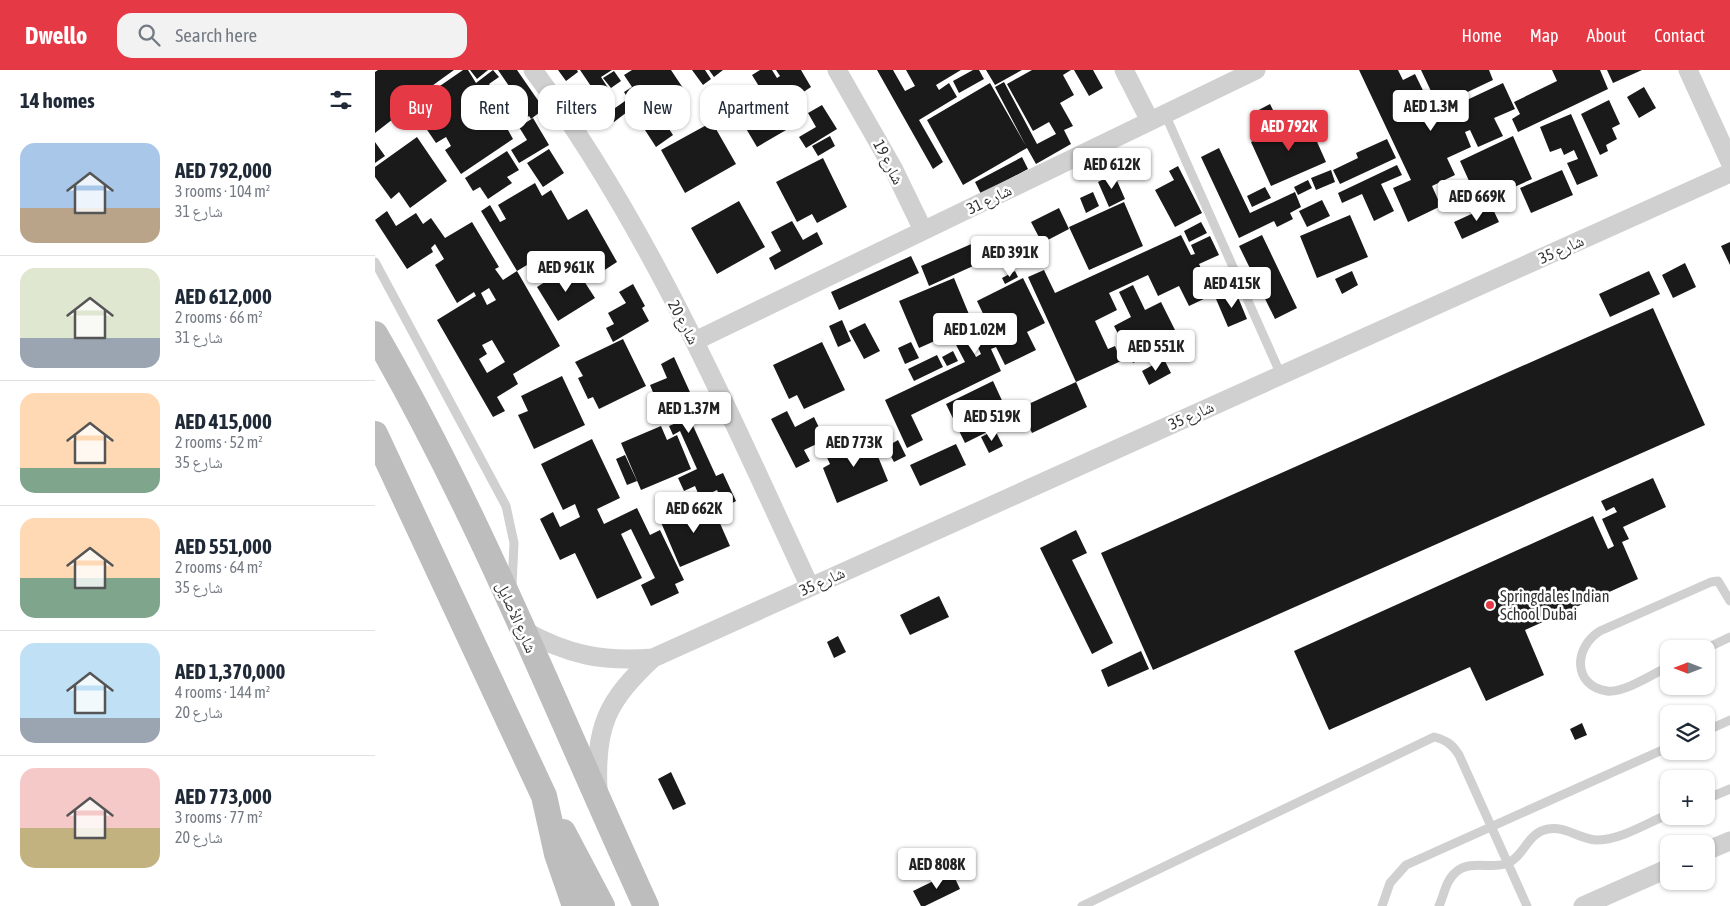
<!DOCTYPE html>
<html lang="en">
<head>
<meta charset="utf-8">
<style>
  body { margin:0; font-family:"Asap Condensed","Noto Naskh Arabic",sans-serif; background:#f2f2f3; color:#1f2937; height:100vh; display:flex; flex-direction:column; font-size:19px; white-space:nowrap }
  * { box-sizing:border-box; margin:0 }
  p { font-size:16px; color:#747a83 }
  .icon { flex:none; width:28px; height:28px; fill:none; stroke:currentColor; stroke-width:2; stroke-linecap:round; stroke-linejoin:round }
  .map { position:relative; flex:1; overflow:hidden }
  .sheet { display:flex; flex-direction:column; background:#fff; width:375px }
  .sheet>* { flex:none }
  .guide { position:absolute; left:15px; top:15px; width:475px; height:45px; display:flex; gap:10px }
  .needle { width:32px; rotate:270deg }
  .controls { position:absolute; left:1285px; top:570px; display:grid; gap:10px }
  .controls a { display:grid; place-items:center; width:55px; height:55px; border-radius:10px; background:#fff; box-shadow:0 1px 4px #0004; font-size:25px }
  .price { position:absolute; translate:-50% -42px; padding:0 11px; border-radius:5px; background:#fff; color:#222; font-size:16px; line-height:32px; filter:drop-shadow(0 1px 2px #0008) }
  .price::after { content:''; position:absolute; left:50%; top:30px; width:15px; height:11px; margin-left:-8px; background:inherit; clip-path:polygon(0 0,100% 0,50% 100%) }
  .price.selected { background:#e63946; color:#fff }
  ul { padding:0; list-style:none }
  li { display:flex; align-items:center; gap:15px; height:125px; padding:0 20px }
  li+li { border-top:1px solid #e0e1e3 }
  li span { display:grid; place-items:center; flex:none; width:140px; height:100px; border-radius:15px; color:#555 }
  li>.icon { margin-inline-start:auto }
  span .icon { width:60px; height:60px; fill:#fffc; stroke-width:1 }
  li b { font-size:21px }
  h2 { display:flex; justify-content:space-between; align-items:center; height:60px; padding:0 20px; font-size:21px }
  .chip { padding:0 18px; border-radius:15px; background:#fff; box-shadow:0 1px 4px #0004; font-size:18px; line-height:45px }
  .chip.selected { background:#e63946; color:#fff }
  header { display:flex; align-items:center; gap:30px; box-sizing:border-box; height:70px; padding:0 25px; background:#e63946; color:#fff }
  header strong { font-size:24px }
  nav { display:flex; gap:28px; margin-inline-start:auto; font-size:18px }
  .search { width:350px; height:45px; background:#f2f2f3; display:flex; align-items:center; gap:12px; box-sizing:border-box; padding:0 18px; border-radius:15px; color:#747a83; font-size:19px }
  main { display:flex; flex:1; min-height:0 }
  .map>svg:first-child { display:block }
  .building { fill:#1a1a1a; fill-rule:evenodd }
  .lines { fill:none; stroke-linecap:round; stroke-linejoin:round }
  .lane { stroke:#d0d0d0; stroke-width:9 }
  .street { stroke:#d0d0d0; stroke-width:19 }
  .secondary { stroke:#bdbdbd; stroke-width:26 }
  .poi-dot { fill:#e63946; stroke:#fff; stroke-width:2 }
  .labels { text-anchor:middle; stroke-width:5; stroke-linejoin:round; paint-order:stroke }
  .street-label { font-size:16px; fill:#333; stroke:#fff }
  .poi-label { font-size:16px; fill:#333; stroke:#fff; text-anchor:start }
</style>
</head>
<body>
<header>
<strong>Dwello</strong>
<div class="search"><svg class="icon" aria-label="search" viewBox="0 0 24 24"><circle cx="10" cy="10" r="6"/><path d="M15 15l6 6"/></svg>Search here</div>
<nav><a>Home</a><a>Map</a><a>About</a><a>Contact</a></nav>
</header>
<main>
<section class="sheet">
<h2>14 homes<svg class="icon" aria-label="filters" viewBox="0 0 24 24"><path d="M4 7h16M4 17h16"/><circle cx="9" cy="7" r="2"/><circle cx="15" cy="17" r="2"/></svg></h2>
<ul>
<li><span style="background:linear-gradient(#a9c7e8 65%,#b9a48a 0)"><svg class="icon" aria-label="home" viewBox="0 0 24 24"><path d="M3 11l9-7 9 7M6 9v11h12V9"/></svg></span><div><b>AED 792,000</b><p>3 rooms · 104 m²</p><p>شارع 31</p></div></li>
<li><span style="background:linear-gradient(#dfe7d0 70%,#9aa5b1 0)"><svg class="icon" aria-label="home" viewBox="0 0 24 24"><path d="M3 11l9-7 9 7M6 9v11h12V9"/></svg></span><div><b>AED 612,000</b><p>2 rooms · 66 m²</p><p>شارع 31</p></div></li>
<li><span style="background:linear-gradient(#ffd9b3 75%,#7fa58c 0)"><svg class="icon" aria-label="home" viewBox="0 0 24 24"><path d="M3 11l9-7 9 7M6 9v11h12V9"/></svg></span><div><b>AED 415,000</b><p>2 rooms · 52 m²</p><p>شارع 35</p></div></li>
<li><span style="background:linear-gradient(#ffd9b3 60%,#7fa58c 0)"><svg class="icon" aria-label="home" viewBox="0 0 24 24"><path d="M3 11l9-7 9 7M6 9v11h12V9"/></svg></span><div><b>AED 551,000</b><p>2 rooms · 64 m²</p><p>شارع 35</p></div></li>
<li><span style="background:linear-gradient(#bfe0f5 75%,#9aa5b1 0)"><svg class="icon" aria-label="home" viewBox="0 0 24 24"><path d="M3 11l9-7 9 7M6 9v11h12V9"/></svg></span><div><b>AED 1,370,000</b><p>4 rooms · 144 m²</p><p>شارع 20</p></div></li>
<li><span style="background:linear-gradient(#f6c9c9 60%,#c2b280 0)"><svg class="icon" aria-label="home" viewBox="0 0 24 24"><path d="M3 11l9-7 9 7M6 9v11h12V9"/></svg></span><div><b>AED 773,000</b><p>3 rooms · 77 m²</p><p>شارع 20</p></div></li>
</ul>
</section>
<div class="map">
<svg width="1355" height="836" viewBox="0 0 1355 836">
  <rect width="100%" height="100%" fill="#fff"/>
  <path class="building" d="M3,0H79L43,26L46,29L88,0H93L101,13L118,0L124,7L114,14L124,27L115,34L117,36L138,22L123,0H142L169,39L156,49L154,46L133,60L138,69L86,104L70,80L76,76L71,67L61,73L29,26L20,33L27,42L0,63V2Z
    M95,0H113L102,9Z
    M183,0H202L203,2L191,11Z
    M205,0H237L226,7L235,21L224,28Z
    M257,0H296L312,24L269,53L249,22L257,17L249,5Z
    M317,0H330L336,9L328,15Z
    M334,0H348L339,7Z
    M385,0H397L402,8L405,6L401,0H426L436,17L418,29L423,37L411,44L418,56L382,77L357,35L385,18L377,5Z
    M502,0H518L530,21L540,16L531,0H586L561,15L564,20L574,13L582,27L544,50L568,92L558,99Z
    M598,0H604L609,9L584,23L578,11Z
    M611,0H647L620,15Z
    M657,0H696L688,5L699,25L685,33L698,56L689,60L696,74L661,94L652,78L588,115L552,50L615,13L651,76L620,17L629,12L662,74L681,64L674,52L658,61L632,14Z
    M699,0H718L728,18L714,26Z
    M984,0H1023L1028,10L1040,4L1060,45L1128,13L1140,39L1119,48L1128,66L1103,77L1095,60L1090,62L1096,77L1072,88L1080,105L1057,116L1066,136L1033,152L1018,118L1036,110Z
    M1046,0H1114L1118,10L1063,36Z
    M1177,0H1225L1233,19L1143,62L1137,49L1145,44L1139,32L1182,11Z
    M1232,0H1267L1238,13Z
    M239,1L246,11L236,18L228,8Z
    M1269,17L1281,38L1264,48L1252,27Z
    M1234,30L1245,54L1237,58L1242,69L1231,75L1233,81L1225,85L1206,44Z
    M250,31L256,39L239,52L233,43Z
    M895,34L906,56L892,63L880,42Z
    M447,35L462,59L431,78L424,67L441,57L433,43Z
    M1196,44L1223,106L1202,115L1192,93L1203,89L1199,80L1189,85L1186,78L1175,82L1165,57Z
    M285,45L298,65L281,77L268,57Z
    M931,47L951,92L896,116L876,72Z
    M158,48L174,75L144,93L136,80L152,70L144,57Z
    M337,52L361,94L310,123L286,80Z
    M455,66L460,76L443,86L437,76Z
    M1138,66L1157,109L1104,133L1085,91Z
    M42,67L72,111L35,138L24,122L16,129L0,107V97Z
    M1012,69L1021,88L965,114L958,100L983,88L981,83Z
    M0,72L10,86L0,93Z
    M844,78L875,143L920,122L926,137L915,143L918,149L902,157L899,151L864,168L826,87Z
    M174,79L189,103L168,117L152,93Z
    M132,81L144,100L132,107L137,113L113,129L105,117L98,121L90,108Z
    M647,87L653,99L606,124L600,112Z
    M448,88L472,137L442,153L437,144L422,152L401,112Z
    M1022,95L1027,105L1006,114L1019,141L999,151L987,124L967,133L963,123Z
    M803,96L827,143L800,157L780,120L799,110L794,101Z
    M956,100L960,112L941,120L936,108Z
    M1187,100L1198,125L1156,143L1145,118Z
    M739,104L750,129L734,137L723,112Z
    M933,110L937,118L923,125L919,117Z
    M160,113L167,126L176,120L193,150L212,139L242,192L225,203L212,181L182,200L172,183L142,201L106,141L115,135L125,152L131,149L123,135Z
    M890,117L896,128L877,137L872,126Z
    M718,122L724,136L711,143L705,128Z
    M947,130L955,146L932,157L924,141Z
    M364,131L390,177L342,204L316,158Z
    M749,132L768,176L714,200L694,157Z
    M1116,135L1124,152L1087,169L1079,152Z
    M684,138L694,159L667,173L656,152Z
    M12,141L21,156L41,143L48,154L56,148L70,168L97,152L124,197L120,199L128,210L142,201L185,276L138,304L143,314L122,327L130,341L118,347L62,250L101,226L99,222L82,233L60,195L69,189L60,174L56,178L58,182L32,199L0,150ZM114,218L121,230L112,235L106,223ZM117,270L130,292L112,303L104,289L112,284L107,275Z
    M975,145L993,187L942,208L925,166Z
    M417,151L428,170L442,162L448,174L400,200L394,188L406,181L396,162Z
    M826,152L832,163L814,172L809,161Z
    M806,165L816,185L820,184L816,175L835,166L844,185L824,194L829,205L824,208L833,227L814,236L804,216L783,226L773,205L734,223L742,240L720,251L733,279L740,276L746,291L701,312L712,337L657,363L645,338L701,312L653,207L669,200L680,223Z
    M887,165L922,238L900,249L864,176Z
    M610,168L618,187L554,216L546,196Z
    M1355,172V195L1346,176Z
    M536,186L544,203L464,240L456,222Z
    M1310,193L1321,217L1298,228L1287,205Z
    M198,194L220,228L183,251L162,217Z
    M640,201L643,207L630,214L627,208Z
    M977,201L983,215L967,224L960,209Z
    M1274,201L1285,224L1235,247L1224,224Z
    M579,208L598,254L544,278L524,231Z
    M648,208L670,253L652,262L661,280L630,295L621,277L616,279L626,301L536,345L548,370L532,378L510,330L590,292L579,271L590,265L601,287L606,284L596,263L613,254L602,231Z
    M258,214L270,236L267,238L274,251L238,272L231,258L239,254L233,243L251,233L244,222Z
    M758,215L770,240L786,232L805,270L758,293L739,256L756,247L744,222Z
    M860,220L872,249L853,257L841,229Z
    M1278,238L1330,355L778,600L726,483Z
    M467,250L476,271L463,277L454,256Z
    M490,253L505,281L489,289L474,261Z
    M248,269L271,316L224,339L218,327L213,329L203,308L208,306L200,292Z
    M447,272L470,320L429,339L422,325L414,329L398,295Z
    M536,272L544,288L530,294L523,278Z
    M578,281L583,291L572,296L567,287Z
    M562,285L568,297L539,311L533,299Z
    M299,287L324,342L314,347L341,406L348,403L361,431L350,437L342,420L325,428L320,416L309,421L303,408L322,399L305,361L298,365L294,356L308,350L301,335L286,342L275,315L292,308L286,294Z
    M789,289L796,303L774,315L767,301Z
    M187,306L210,355L159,379L143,345L153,341L146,326Z
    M618,311L636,350L590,373L571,334Z
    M412,341L420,357L439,347L450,370L429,380L435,391L421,398L396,349Z
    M286,356L292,370L302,365L316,399L266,420L246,373Z
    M620,360L628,376L614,383L606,367Z
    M493,362L513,411L462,433L448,398L455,394L449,381Z
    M217,369L245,428L222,439L229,454L262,438L275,465L285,460L309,510L300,514L304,523L276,536L266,515L280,508L256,459L246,464L267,508L222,529L200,483L185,490L165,449L178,442L185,457L205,447L200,434L188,440L166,394Z
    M523,370L531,386L519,392L511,377Z
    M581,374L591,395L545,416L535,395Z
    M250,385L262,411L252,415L241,389Z
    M1278,408L1291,437L1248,457L1254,469L1247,472L1263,509L1150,560L1169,605L1111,631L1095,597L954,660L919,581L1218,446L1233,479L1239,476L1227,449L1242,442L1239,437L1231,441L1226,431Z
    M324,433L330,446L340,442L355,476L305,497L285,450Z
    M701,460L712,483L697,490L738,573L717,584L665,478Z
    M564,526L574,547L535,565L525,545Z
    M463,566L471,582L459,588L452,572Z
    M766,581L774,599L733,617L726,600Z
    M1207,653L1212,665L1200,670L1195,659Z
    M296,702L311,734L298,740L283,709Z
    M577,802L585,819L550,836H546L538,821Z"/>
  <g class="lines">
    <path class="lane" d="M790,44L906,305
      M0,192L131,436L139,473L137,516
      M1330,579L1355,567
      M1294,596C1278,604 1249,623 1232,621C1198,616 1198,578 1225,561L1336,512L1343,511L1355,531
      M1331,661L1355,650
      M1331,729L1355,719
      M707,836L1059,667C1071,670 1077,674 1084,685L1152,836
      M1007,836L1015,813L1031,795L1294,677
      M1064,836C1069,825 1071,810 1081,802C1096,789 1117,800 1133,793C1150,785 1152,763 1173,759C1191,756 1204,769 1221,770C1246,770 1272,753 1294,744"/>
    <path class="street" d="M158,0C274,156 353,341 435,517
      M462,0L518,98L548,160
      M749,0L775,51
      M1313,0L1355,92
      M320,271L881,0
      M148,560C193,585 227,592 278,588
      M223,719C220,656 232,631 278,588L1355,103
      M1331,781L1355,771
      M1208,836L1294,798"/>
    <path class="secondary" d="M0,264C106,447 183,644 271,836
      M0,364L169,726L182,784L200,836
      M188,762L227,836"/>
  </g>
  <circle class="poi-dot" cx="1115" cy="535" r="5"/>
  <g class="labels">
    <g class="street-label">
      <text transform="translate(514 92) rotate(63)" y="6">شارع 19</text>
      <text transform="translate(614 129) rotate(-26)" y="6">شارع 31</text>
      <text transform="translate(1186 179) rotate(-24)" y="6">شارع 35</text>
      <text transform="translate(309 252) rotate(62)" y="6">شارع 20</text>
      <text transform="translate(816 345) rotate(-24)" y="6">شارع 35</text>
      <text transform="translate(447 511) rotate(-24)" y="6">شارع 35</text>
      <text transform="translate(142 547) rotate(66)" y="6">شارع الأصايل</text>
    </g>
    <g class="poi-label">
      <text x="1125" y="532">Springdales Indian<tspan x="1125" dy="18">School Dubai</tspan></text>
    </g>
  </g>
</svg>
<div class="controls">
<a><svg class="needle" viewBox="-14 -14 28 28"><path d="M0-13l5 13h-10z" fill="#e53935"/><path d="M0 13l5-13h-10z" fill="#747a83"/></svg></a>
<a><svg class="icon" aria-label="layers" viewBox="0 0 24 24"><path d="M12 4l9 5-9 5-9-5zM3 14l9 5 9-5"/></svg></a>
<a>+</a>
<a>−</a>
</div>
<b class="price" style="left:1056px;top:62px">AED 1.3M</b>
<b class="price selected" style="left:914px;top:82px">AED 792K</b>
<b class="price" style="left:737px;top:120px">AED 612K</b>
<b class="price" style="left:1102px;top:152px">AED 669K</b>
<b class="price" style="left:635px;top:208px">AED 391K</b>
<b class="price" style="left:191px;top:223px">AED 961K</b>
<b class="price" style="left:857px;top:239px">AED 415K</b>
<b class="price" style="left:600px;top:285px">AED 1.02M</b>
<b class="price" style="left:781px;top:302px">AED 551K</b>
<b class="price" style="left:314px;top:364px">AED 1.37M</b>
<b class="price" style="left:617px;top:372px">AED 519K</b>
<b class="price" style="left:479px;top:398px">AED 773K</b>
<b class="price" style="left:319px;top:464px">AED 662K</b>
<b class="price" style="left:562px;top:820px">AED 808K</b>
<div class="guide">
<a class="chip selected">Buy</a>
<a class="chip">Rent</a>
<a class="chip">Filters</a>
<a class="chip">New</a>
<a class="chip">Apartment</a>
</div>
</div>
</main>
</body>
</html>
